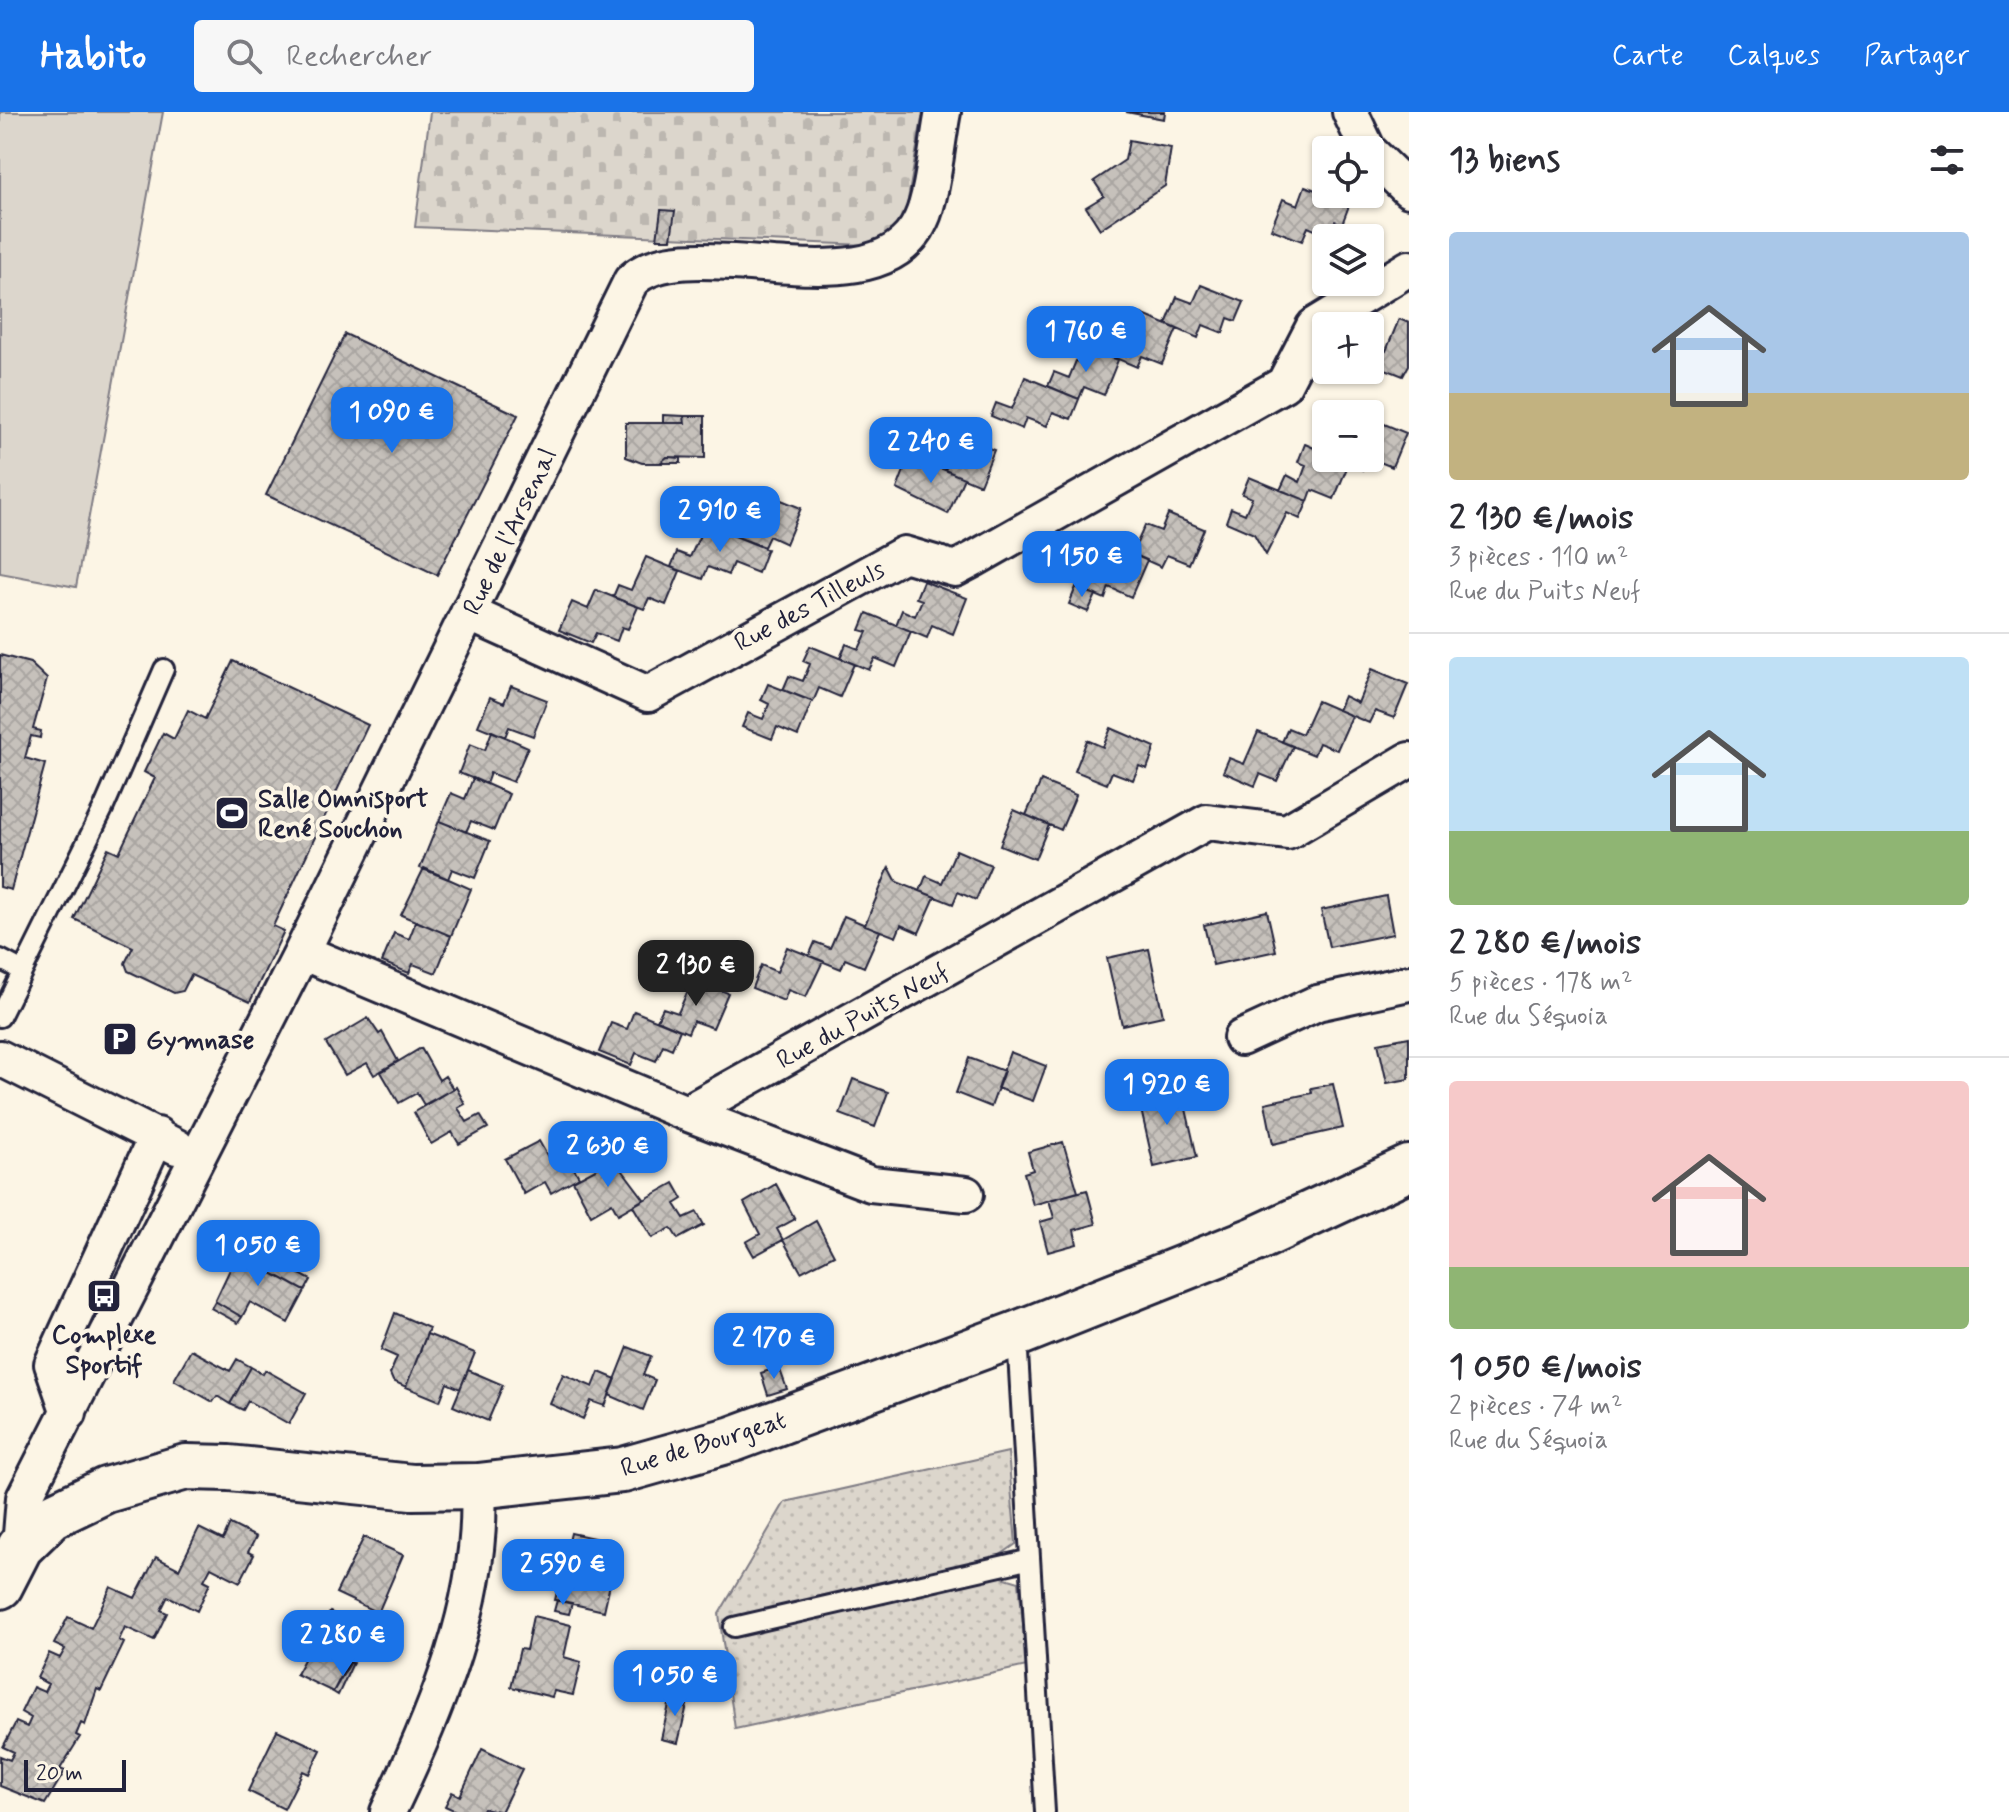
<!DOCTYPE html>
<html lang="fr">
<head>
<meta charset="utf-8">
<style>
  body { margin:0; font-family:Mynerve,sans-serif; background:#f7f7f7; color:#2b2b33; height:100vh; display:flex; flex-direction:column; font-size:30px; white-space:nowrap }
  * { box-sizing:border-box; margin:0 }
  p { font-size:26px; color:#7c7c81 }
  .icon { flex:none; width:44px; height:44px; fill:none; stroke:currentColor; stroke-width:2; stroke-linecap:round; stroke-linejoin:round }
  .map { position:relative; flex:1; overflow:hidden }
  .sheet { display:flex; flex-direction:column; background:#fff; width:600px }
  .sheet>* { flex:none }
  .fabs { position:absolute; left:1312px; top:24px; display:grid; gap:16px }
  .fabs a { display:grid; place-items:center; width:72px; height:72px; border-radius:8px; background:#fff; box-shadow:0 2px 6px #0004; font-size:40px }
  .scale { position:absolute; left:24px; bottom:20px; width:102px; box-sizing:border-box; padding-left:8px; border:4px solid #22223b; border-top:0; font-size:22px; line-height:28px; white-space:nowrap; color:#22223b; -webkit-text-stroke:6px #fcf5e5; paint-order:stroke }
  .price { position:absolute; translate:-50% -68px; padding:0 18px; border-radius:16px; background:#1a73e8; color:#fff; font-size:26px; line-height:52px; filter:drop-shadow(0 2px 4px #0008) }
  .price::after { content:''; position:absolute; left:50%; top:48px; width:24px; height:18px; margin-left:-12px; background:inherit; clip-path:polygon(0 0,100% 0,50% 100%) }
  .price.on { background:#222; color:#fff }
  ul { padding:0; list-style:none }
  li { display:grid; align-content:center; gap:16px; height:424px; padding:0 40px }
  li+li { border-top:2px solid #e1e1e2 }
  li span { display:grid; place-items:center; height:248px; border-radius:8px; color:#555 }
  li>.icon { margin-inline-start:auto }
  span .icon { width:144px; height:144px; fill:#fffc; stroke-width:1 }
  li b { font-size:34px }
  h2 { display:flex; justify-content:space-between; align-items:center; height:96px; padding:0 40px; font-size:34px }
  header { display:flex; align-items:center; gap:48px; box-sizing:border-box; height:112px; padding:0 40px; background:#1a73e8; color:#fff }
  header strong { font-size:38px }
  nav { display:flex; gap:44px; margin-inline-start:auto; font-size:28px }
  .search { width:560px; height:72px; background:#f7f7f7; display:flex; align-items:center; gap:20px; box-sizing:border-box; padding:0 28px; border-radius:8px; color:#7c7c81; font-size:30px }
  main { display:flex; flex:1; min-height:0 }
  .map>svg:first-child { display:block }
  .grass { fill:#dcd6cc; stroke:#7f7c84; stroke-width:2 }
  .cemetery { fill:url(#cemetery-stones); stroke:#7f7c84; stroke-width:2 }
  .garden { fill:url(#garden-dots); stroke:#7f7c84; stroke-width:2 }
  .building { fill:url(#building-cross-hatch); stroke:#22223b; stroke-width:2 }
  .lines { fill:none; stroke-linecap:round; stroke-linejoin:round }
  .lane-casing { stroke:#22223b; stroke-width:24 }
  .street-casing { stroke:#22223b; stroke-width:40 }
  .secondary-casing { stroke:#22223b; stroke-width:50 }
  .lane { stroke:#fcf5e5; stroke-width:18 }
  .street { stroke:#fcf5e5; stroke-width:34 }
  .secondary { stroke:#fcf5e5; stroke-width:44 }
  .labels { text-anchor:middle; stroke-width:8; stroke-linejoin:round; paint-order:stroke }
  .street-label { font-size:26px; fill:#22223b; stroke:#fcf5e5 }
  .poi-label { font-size:26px; font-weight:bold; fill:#22223b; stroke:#fcf5e5; text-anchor:start }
</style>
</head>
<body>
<header>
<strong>Habito</strong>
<div class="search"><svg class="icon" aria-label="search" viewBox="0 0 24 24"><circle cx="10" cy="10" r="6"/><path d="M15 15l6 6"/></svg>Rechercher</div>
<nav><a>Carte</a><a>Calques</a><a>Partager</a></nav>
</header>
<main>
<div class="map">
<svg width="1409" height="1700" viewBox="0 0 1409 1700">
  <defs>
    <pattern id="cemetery-stones" width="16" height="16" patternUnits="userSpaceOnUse" patternTransform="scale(2)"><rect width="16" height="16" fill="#dcd6cc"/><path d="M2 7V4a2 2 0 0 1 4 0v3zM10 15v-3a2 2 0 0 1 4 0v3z" fill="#bcb7b0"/></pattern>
    <pattern id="garden-dots" width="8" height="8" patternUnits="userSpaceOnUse" patternTransform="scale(2)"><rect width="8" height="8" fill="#dcd6cc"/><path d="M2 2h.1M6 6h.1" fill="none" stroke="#bcb7b0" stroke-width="1.8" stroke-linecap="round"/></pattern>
    <pattern id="building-cross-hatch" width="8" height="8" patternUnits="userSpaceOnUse" patternTransform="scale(2)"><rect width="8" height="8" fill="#c6c1bb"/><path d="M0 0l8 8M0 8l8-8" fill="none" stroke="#aaa6a2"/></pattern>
  </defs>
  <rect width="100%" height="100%" fill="#fcf5e5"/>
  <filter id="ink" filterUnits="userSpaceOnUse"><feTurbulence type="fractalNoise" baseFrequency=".0125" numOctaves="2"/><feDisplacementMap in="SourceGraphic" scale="16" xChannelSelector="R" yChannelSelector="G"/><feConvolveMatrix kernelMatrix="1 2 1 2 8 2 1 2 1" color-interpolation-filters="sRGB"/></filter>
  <g filter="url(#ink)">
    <path class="grass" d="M0,0H163L76,475L0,461Z"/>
    <path class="cemetery" d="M430,0H923L905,105L888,124L867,133L415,115Z"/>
    <path class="garden" d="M1008,1340L1016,1432L999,1444L1002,1465L1019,1470L1027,1554L735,1617L719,1502L785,1390Z"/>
    <path class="building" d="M1126,0H1165L1164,7Z
      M1129,28L1171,36L1165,74L1100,117L1086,95L1104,84L1094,69L1125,48Z
      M1305,74L1350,91L1342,112L1335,109L1329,124L1308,115L1302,129L1271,117L1283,87L1298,93Z
      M661,98L675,99L671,127H657Z
      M1201,173L1244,190L1236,209L1228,206L1223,221L1203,213L1198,226L1166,212L1177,185L1193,191Z
      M1141,202L1177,217L1162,252L1142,244L1137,255L1106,242L1111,228L1128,235Z
      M1399,207L1409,211V253L1403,264L1375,253L1380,237L1386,239Z
      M345,222L518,303L437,463L266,383Z
      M1082,234L1118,248L1104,283L1084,275L1079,287L1048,274L1054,260L1069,266Z
      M1025,265L1079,287L1071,307L1053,300L1047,314L1026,306L1022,317L991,304L996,291L1012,297Z
      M663,303L684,304L685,311H663Z
      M684,304H705V346L667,345L660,351H642L626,345V311H685Z
      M1370,306L1406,321L1392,355L1370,346Z
      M959,325L994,338L980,373L945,358Z
      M1305,332L1326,341V346L1349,351L1334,387L1312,378L1308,389L1280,378L1287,363L1300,370L1306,353L1298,350Z
      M667,345L681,346V351H660Z
      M1337,346H1368L1363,358Z
      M908,348L927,356L928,351L964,366L948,402L897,377Z
      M1249,365L1308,389L1300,407L1287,401L1266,443L1254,422L1226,410L1231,396L1245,402L1252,386L1242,382Z
      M764,381L801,396L786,432L769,424L764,435L732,423L738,409L750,415Z
      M742,389L753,408L750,415L738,409L731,398Z
      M1168,402L1204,417L1189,452L1167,443L1161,455L1132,442L1145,413L1161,419Z
      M705,412L767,437L758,461L733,451L728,463L708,455L703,467L671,455L677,440L690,445Z
      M1102,429L1147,448L1131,485L1109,475L1105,487L1076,475L1082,462L1095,467L1102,450L1094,447Z
      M646,445L680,459L666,493L649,486L644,497L613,485L618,473L631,478Z
      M923,469L967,486L953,522L932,513L927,526L896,513L902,498L915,504L922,488L916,486Z
      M1076,475L1096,483L1088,500L1069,492Z
      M596,478L638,495L628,517L622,515L617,529L596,521L591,531L559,518L572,490L588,497Z
      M867,501L911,519L896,555L875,546L869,558L840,546L846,532L859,537L867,520L860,518Z
      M810,534L854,552L840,585L819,576L813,590L783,578L789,564L803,569L810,552L803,549Z
      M0,543L30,551L47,567L33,617L41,619L40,626L31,624L25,646L45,652L11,778L0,775Z
      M233,549L368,613L273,814L284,819L250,890L191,863L183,879L174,881L128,859L125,851L133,835L74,807L108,736L119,741L155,666L144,660L163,621L174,627L188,598L205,607Z
      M1372,557L1408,572L1394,606L1375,599L1369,611L1338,598L1344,584L1358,591Z
      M768,572L812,589L798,624L777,615L772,627L742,615L748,601L763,607L769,592L761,588Z
      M511,574L547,588L533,624L509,615L505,625L478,614L490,585L504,591Z
      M1317,589L1352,604L1337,638L1319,631L1314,643L1282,630L1288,616L1302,622Z
      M1111,616L1155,635L1147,657L1139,654L1133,668L1112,660L1107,672L1075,659L1087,628L1103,635Z
      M492,619L528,635L513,670L490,661L486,672L459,661L470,632L485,638Z
      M1258,620L1293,634L1277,669L1260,662L1255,674L1223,660L1229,646L1244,652Z
      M473,666L509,682L494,718L471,709L466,720L439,709L451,681L465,687Z
      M1041,669L1076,683L1061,718L1026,703Z
      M1014,698L1049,713L1035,747L1000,733Z
      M439,709L490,729L475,766L452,757L448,767L420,756Z
      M956,738L991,753L976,788L958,780L953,792L920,779L926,764L942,771Z
      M889,755L897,770L935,785L919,821L901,813L896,825L865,813Z
      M424,756L471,777L451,824L401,803Z
      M1386,784L1393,822L1329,835L1321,798Z
      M1267,799L1276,839L1213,853L1204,813Z
      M844,804L880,819L864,855L845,847L841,857L809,844L815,830L830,836Z
      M416,809L451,824L436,861L413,852L409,861L382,850L394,821L409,827Z
      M787,835L823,849L806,885L788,878L784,889L752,876L761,853L777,860Z
      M1149,837L1163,904L1122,913L1107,846Z
      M693,867L728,881L713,916L693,909L688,921L657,908L663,896L678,901Z
      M634,899L680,918L672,937L663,933L656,949L636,941L631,953L599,940L611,911L627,917Z
      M368,906L379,922L382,920L398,949L374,963L367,951L345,963L326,931Z
      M1409,925V967L1387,971L1378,931Z
      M421,936L439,968L445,964L453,977L424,993L417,981L399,991L381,960Z
      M1010,940L1046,954L1033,989L997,976Z
      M969,946L1004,959L991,995L956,981Z
      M853,967L888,980L875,1015L840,1002Z
      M1333,972L1343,1016L1273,1032L1265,991L1312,981L1311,976Z
      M456,975L465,992L458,996L467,1010L480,1003L488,1016L459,1032L452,1020L431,1032L414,1000Z
      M1181,975L1197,1045L1154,1055L1138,984Z
      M539,1029L548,1045L563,1038L579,1065L551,1081L545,1070L524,1082L505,1047Z
      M1063,1030L1078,1080L1033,1093L1024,1061L1033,1058L1028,1040Z
      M614,1047L644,1087L618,1102L612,1091L591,1103L573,1069Z
      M674,1071L683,1087L675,1092L684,1106L697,1100L704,1113L678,1127L671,1116L652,1126L633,1094Z
      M776,1072L795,1107L777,1117L783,1128L754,1144L746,1130L760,1122L744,1091Z
      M1087,1078L1096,1112L1074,1118L1077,1132L1048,1140L1040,1110L1054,1106L1049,1088Z
      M816,1109L834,1143L801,1160L783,1128Z
      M240,1136L276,1149L270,1160L305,1179L288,1211L250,1190L242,1205L215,1189Z
      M276,1149L311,1168L305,1179L270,1160Z
      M215,1189L242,1205L238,1211L211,1196Z
      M395,1201L429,1216L406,1275L393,1269L390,1262L397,1245L381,1238Z
      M427,1222L475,1241L460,1277L447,1271L440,1289L406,1275Z
      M628,1235L651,1244L643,1263L655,1268L643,1298L609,1283Z
      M191,1238L230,1259L237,1247L251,1255L230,1292L217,1284L213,1290L174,1268Z
      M251,1255L263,1262L265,1258L306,1281L289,1312L248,1289L243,1298L230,1292Z
      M779,1255L787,1277L768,1283L761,1261Z
      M468,1258L503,1273L488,1309L453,1294Z
      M599,1260L616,1267L605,1294L591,1289L583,1307L550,1292L563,1262L593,1275Z
      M230,1412L256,1425L248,1440L254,1443L240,1470L211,1455L204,1468L210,1471L197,1499L168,1484L161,1498L167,1501L154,1528L125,1515L119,1528L124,1531L101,1579L97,1577L85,1613L81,1611L76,1623L80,1625L60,1657L65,1659L45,1692L0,1674V1644L10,1648L14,1640L3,1635L16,1610L27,1615L31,1606L21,1600L33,1575L44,1580L48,1572L37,1566L49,1541L60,1546L65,1537L54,1532L68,1505L91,1516L111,1475L135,1486L156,1445L179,1457L199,1416L223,1428Z
      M571,1421L603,1428L596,1459L612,1463L604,1499L555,1488Z
      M364,1425L403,1443L378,1501L336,1481Z
      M557,1488L572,1491L569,1502L554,1499Z
      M330,1500L369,1519L333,1580L296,1562Z
      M533,1504L571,1513L564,1545L581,1550L573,1583L554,1579L552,1585L511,1575L520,1537L526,1538Z
      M349,1549L353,1551L338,1583L333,1580Z
      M672,1580L689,1585L678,1631L661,1627Z
      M277,1618L321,1638L309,1662L303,1659L284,1697L248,1679Z
      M482,1637L522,1657L501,1700L483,1696L481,1700H458L445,1694L452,1680L460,1684Z"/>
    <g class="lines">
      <g class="lane-casing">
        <path id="lane" d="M0,847L21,858
          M0,905L104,695L164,557
          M1017,1224L1045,1700
          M734,1515L1027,1448"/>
      </g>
      <g class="street-casing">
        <path id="street" d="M1350,0L1368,38
          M1370,40L1409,78
          M468,501L648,582L904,442L955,457L974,447L1284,272L1314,214L1409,156
          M302,840L686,1001L1207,710L1287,720L1409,648
          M1241,926L1317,891L1409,871
          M0,946L177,1035
          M686,1001L871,1072L966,1082
          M69,1301L52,1252L157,1023
          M20,1435L24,1386L302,840L631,169C688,112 877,205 921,108C933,83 937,29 943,0
          M388,1700C436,1600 484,1487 478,1374"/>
      </g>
      <g class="secondary-casing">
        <path id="secondary" d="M0,1474L20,1435L52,1404L106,1378L186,1355L229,1356L412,1375L478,1374L623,1358L733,1327L1017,1222L1256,1127L1409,1056"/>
      </g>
      <use href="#lane" class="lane"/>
      <use href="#street" class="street"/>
      <use href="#secondary" class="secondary"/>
    </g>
  </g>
  <defs>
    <g id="stadium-square" transform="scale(1.8)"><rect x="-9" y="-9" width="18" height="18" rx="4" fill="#22223b" stroke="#fcf5e5"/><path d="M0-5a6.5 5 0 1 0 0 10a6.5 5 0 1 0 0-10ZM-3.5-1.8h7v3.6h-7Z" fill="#fff"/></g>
    <g id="parking-square" transform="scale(1.8)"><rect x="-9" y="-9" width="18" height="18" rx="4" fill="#22223b" stroke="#fcf5e5"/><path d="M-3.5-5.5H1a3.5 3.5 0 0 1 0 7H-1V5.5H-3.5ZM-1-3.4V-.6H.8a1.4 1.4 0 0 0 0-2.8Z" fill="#fff"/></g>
    <g id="bus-square" transform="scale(1.8)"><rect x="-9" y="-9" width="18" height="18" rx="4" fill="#22223b" stroke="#fcf5e5"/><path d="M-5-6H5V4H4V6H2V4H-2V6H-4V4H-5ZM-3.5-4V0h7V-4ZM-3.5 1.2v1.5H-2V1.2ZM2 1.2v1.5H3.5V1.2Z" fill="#fff"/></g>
  </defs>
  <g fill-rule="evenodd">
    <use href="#stadium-square" x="232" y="701"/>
    <use href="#parking-square" x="120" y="927"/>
    <use href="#bus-square" x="104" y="1184"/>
  </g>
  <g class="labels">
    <g class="street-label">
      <text transform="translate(509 419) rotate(-64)" y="9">Rue de l'Arsenal</text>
      <text transform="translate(809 493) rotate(-28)" y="9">Rue des Tilleuls</text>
      <text transform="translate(862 903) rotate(-29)" y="9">Rue du Puits Neuf</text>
      <text transform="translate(703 1331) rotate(-17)" y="9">Rue de Bourgeat</text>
    </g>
    <g class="poi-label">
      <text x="258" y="695">Salle Omnisport<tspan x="258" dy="30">René Souchon</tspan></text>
      <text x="146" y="936">Gymnase</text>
      <text x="104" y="1231" text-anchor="middle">Complexe<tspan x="104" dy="30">Sportif</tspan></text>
    </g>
  </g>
</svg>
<div class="fabs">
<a><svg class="icon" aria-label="locate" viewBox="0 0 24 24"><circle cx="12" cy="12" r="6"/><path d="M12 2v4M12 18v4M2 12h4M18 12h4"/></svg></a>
<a><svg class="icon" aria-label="layers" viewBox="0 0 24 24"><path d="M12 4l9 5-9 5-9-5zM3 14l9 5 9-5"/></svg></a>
<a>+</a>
<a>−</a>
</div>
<div class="scale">20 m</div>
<b class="price" style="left:1086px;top:262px">1 760 €</b>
<b class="price" style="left:392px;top:343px">1 090 €</b>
<b class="price" style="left:931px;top:373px">2 240 €</b>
<b class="price" style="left:720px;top:442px">2 910 €</b>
<b class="price" style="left:1082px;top:487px">1 150 €</b>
<b class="price on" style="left:696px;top:896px">2 130 €</b>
<b class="price" style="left:1167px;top:1015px">1 920 €</b>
<b class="price" style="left:608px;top:1077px">2 630 €</b>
<b class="price" style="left:258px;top:1176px">1 050 €</b>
<b class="price" style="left:774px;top:1269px">2 170 €</b>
<b class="price" style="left:563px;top:1495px">2 590 €</b>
<b class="price" style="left:343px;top:1566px">2 280 €</b>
<b class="price" style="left:675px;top:1606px">1 050 €</b>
</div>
<section class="sheet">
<h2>13 biens<svg class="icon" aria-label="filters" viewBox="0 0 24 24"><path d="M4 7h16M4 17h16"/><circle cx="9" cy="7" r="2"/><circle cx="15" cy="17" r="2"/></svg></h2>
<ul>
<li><span style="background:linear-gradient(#a9c7e8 65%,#c2b280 0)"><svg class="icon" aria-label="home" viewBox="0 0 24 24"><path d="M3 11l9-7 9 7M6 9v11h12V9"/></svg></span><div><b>2 130 €/mois</b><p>3 pièces · 110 m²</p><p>Rue du Puits Neuf</p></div></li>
<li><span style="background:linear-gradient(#bfe0f5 70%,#8fb573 0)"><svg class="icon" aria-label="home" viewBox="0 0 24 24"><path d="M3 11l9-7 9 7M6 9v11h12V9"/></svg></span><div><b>2 280 €/mois</b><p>5 pièces · 178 m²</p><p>Rue du Séquoia</p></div></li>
<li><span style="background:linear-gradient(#f6c9c9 75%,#8fb573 0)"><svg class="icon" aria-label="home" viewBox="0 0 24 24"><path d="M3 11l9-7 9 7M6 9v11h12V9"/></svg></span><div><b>1 050 €/mois</b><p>2 pièces · 74 m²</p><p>Rue du Séquoia</p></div></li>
</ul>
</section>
</main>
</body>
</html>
